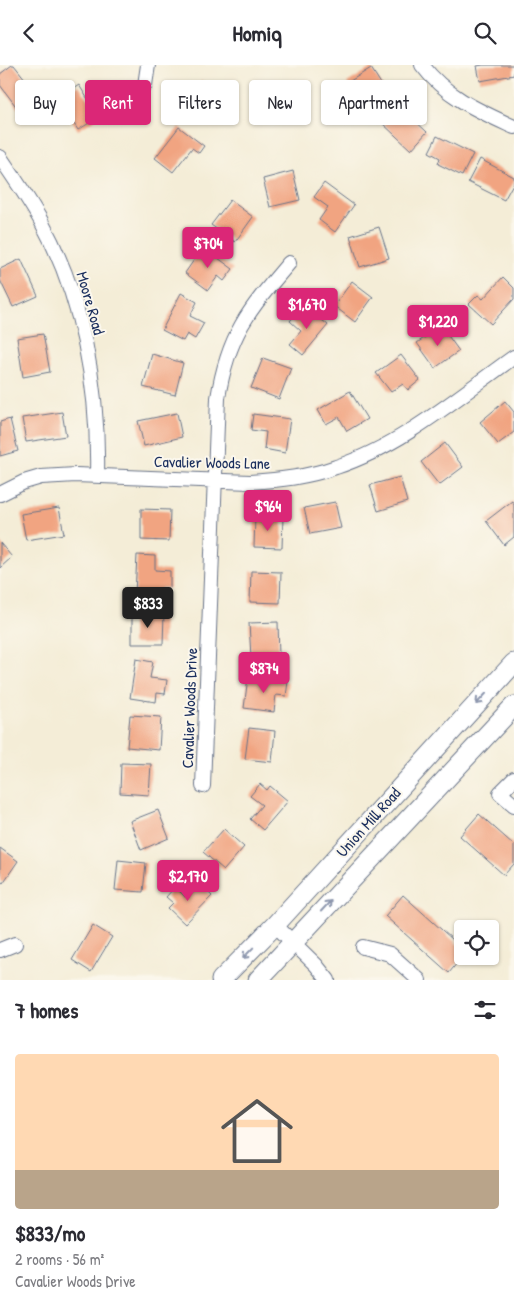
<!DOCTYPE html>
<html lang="en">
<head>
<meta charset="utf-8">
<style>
  body { margin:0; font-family:"Patrick Hand",sans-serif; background:#f2f2f3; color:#2b2b33; height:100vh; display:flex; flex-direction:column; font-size:19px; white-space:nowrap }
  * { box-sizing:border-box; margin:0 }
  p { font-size:16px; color:#7c7c81 }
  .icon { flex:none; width:28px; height:28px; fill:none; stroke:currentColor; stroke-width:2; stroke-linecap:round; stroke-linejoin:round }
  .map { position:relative; height:915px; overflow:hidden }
  .panel { display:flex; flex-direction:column; background:#fff; flex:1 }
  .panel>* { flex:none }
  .banner { position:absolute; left:15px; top:15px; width:485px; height:45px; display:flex; gap:10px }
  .tools { position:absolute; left:454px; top:855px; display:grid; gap:10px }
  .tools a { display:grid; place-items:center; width:45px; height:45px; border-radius:5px; background:#fff; box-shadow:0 1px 4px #0004; font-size:25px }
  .price { position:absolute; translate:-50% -42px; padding:0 11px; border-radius:5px; background:#db2777; color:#fff; font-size:16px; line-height:32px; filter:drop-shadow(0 1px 2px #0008) }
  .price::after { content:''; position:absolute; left:50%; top:30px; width:15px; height:11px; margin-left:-8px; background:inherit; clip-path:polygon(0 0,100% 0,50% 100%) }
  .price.current { background:#222; color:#fff }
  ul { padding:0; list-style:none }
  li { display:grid; align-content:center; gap:10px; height:265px; padding:0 15px }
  li span { display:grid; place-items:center; height:155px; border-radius:5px; color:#555 }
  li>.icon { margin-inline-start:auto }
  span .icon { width:90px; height:90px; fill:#fffc; stroke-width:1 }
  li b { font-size:21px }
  h2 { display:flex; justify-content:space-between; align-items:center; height:60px; padding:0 15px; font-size:21px }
  .chip { padding:0 18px; border-radius:5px; background:#fff; box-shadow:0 1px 4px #0004; font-size:18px; line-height:45px }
  .chip.current { background:#db2777; color:#fff }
  header { display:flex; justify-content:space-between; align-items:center; height:65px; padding:0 15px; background:#fff; font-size:22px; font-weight:700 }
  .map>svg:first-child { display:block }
  .building { fill:#f1a481 }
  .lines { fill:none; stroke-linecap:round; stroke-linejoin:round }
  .street-casing { stroke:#677288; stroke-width:16 }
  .secondary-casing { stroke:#677288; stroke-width:21 }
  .street { stroke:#fff; stroke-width:14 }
  .secondary { stroke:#fff; stroke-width:19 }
  .oneway { stroke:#8d97ae }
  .labels { text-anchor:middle; stroke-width:4; stroke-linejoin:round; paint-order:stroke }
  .street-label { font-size:16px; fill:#1b2f5e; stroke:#fbf7ec }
</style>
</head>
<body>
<header><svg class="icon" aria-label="back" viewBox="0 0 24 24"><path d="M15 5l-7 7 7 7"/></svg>Homiq<svg class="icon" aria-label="search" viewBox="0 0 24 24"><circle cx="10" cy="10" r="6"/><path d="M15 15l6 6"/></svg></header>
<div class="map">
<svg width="514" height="915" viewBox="0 0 514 915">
  <rect width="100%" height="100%" fill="#fbf7ec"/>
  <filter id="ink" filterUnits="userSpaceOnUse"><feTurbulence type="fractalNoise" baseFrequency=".02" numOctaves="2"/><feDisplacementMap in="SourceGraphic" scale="10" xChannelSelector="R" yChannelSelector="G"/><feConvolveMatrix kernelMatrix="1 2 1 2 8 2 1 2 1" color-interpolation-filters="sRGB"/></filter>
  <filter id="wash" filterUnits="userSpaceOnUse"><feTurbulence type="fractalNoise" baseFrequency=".0096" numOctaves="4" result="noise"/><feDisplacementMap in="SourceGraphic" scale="20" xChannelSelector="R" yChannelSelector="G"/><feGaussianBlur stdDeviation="1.12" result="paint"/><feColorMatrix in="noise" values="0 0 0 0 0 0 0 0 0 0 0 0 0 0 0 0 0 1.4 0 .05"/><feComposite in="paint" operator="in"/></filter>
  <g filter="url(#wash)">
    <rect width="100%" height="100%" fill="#f4edd7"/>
    <g id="blocks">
      <path class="building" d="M12,0H14L37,29L18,44L0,20V9Z
        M483,0H514V10L480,16L477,1Z
        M371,3L390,33L366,48L347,18Z
        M201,16L223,25L211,57L172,42L176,31L193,37Z
        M79,20L99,52L78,65L58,34Z
        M397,39L427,67L411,85L381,57Z
        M179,62L204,81L199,88L192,83L173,107L155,93Z
        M437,71L473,89L462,111L438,99L440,93L429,87Z
        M480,94L514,112V117L504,135L468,117Z
        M293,106L300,135L270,142L263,114Z
        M324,118L354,140L335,167L319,155L328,142L314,132Z
        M230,135L253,152L235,177L211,160Z
        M379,162L389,193L360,202L350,171Z
        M203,182L233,204L224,216L218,211L208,225L185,208Z
        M21,194L38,231L13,242L0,215V204Z
        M503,212L514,223V234L491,259L469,239L478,230L483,234Z
        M352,216L373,232L355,257L334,241Z
        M181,228L197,237L190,251L204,258L195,274L187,269L183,276L162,265Z
        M300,244L306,249L310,245L328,260L303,290L290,279L301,266L290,256Z
        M441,261L459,286L435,303L417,278Z
        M43,269L50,307L23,312L17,273Z
        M152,289L183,298L175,330L143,322Z
        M401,290L420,315L408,325L403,319L391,327L376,308Z
        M263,293L291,303L279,334L251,323Z
        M350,326L367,354L347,366L339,352L326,359L318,345Z
        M505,336L514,347V367L498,379L480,357Z
        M62,347L66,371L26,377L22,353Z
        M177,348L182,372L144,381L138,356Z
        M253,349L290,354L285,388L264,384L266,367L251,365Z
        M10,354L18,386L0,391V357Z
        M445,378L463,402L439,420L421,397Z
        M400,412L407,437L378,446L370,420Z
        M512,436L514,439V472L504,480L486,456Z
        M335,437L341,463L310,469L304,443Z
        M59,443L64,469L26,475L21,449Z
        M141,444L170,445L169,476L141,475Z
        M255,451L283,452L282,483L254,482Z
        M0,478L12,492L0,503Z
        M137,490L155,491V505L170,506V523H161V530L135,529Z
        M251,506L281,507L280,538L250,537Z
        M132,548L164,549L163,579H132Z
        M278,557L279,591L251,592L249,558Z
        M136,594L153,597L150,613L167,615L165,629L157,628L156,637L130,633Z
        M248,612L288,617L286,631L276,630L274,647L244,643Z
        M130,650L161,652L159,685L127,682Z
        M249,663L275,666L272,697L245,694Z
        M121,698L151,699L149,730L120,728Z
        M260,719L267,725L270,721L288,736L263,765L250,754L262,740L250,731Z
        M158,745L169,773L141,785L130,756Z
        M479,749L514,780V799L504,810L460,771Z
        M224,764L244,782L224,805L203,787Z
        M0,783L18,796L3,818L0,816Z
        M118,795L146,798L143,827L115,825Z
        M198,818L212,831L185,859L168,843L173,838L166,832L175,822L185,832Z
        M403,830L462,883V892L449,908L385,851Z
        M93,860L112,872L91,907L72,895Z"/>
    </g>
  </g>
  <g filter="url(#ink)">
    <use href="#blocks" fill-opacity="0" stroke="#677288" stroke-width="1"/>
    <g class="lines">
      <g class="street-casing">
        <path id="street" d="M422,0C446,32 479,46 514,62
          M145,20L148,0
          M0,92C14,113 29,134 41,156C83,233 99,324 97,411
          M0,429L24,417L41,412L76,410L250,417C279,415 308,412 336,402C401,381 459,331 514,292
          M514,714L500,728L514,740
          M203,721L218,333C228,269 249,245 289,198
          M275,860L316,900L328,915
          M363,882L390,889L419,915
          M0,885L15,879"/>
      </g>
      <g class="secondary-casing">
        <path id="secondary" d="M221,915L275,860L514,598
          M258,915L514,641"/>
      </g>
      <use href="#street" class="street"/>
      <use href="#secondary" class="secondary"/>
    </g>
    <defs><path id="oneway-shaft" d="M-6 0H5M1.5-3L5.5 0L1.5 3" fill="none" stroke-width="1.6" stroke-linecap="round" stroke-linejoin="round" transform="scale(1.25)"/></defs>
    <g class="oneway">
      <use href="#oneway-shaft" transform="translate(481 634) rotate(133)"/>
      <use href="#oneway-shaft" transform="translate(326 841) rotate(-47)"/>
      <use href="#oneway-shaft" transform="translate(248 888) rotate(134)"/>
    </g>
  </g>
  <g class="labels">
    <g class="street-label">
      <text transform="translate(91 238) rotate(74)" y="6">Moore Road</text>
      <text transform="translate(212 397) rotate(1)" y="6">Cavalier Woods Lane</text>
      <text transform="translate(189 643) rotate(-88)" y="6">Cavalier Woods Drive</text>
      <text transform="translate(368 757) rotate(-48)" y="6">Union Mill Road</text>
    </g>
  </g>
</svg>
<div class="tools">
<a><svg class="icon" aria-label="locate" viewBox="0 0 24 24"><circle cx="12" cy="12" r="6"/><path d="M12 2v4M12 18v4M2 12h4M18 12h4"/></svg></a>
</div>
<b class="price" style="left:208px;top:204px">$704</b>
<b class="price" style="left:307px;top:265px">$1,670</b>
<b class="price" style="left:438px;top:282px">$1,220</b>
<b class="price" style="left:268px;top:467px">$964</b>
<b class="price current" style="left:148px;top:564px">$833</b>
<b class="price" style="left:264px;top:629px">$874</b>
<b class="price" style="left:188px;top:837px">$2,170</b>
<div class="banner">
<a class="chip">Buy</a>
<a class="chip current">Rent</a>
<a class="chip">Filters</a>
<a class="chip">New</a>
<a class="chip">Apartment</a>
</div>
</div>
<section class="panel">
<h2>7 homes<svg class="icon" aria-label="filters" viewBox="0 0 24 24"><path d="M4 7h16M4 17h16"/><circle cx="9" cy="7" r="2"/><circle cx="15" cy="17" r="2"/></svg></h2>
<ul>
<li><span style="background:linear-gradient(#ffd9b3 75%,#b9a48a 0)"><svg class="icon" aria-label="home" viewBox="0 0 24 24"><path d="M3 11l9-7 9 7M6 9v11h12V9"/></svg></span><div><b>$833/mo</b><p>2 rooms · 56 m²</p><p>Cavalier Woods Drive</p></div></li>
</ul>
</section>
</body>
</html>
